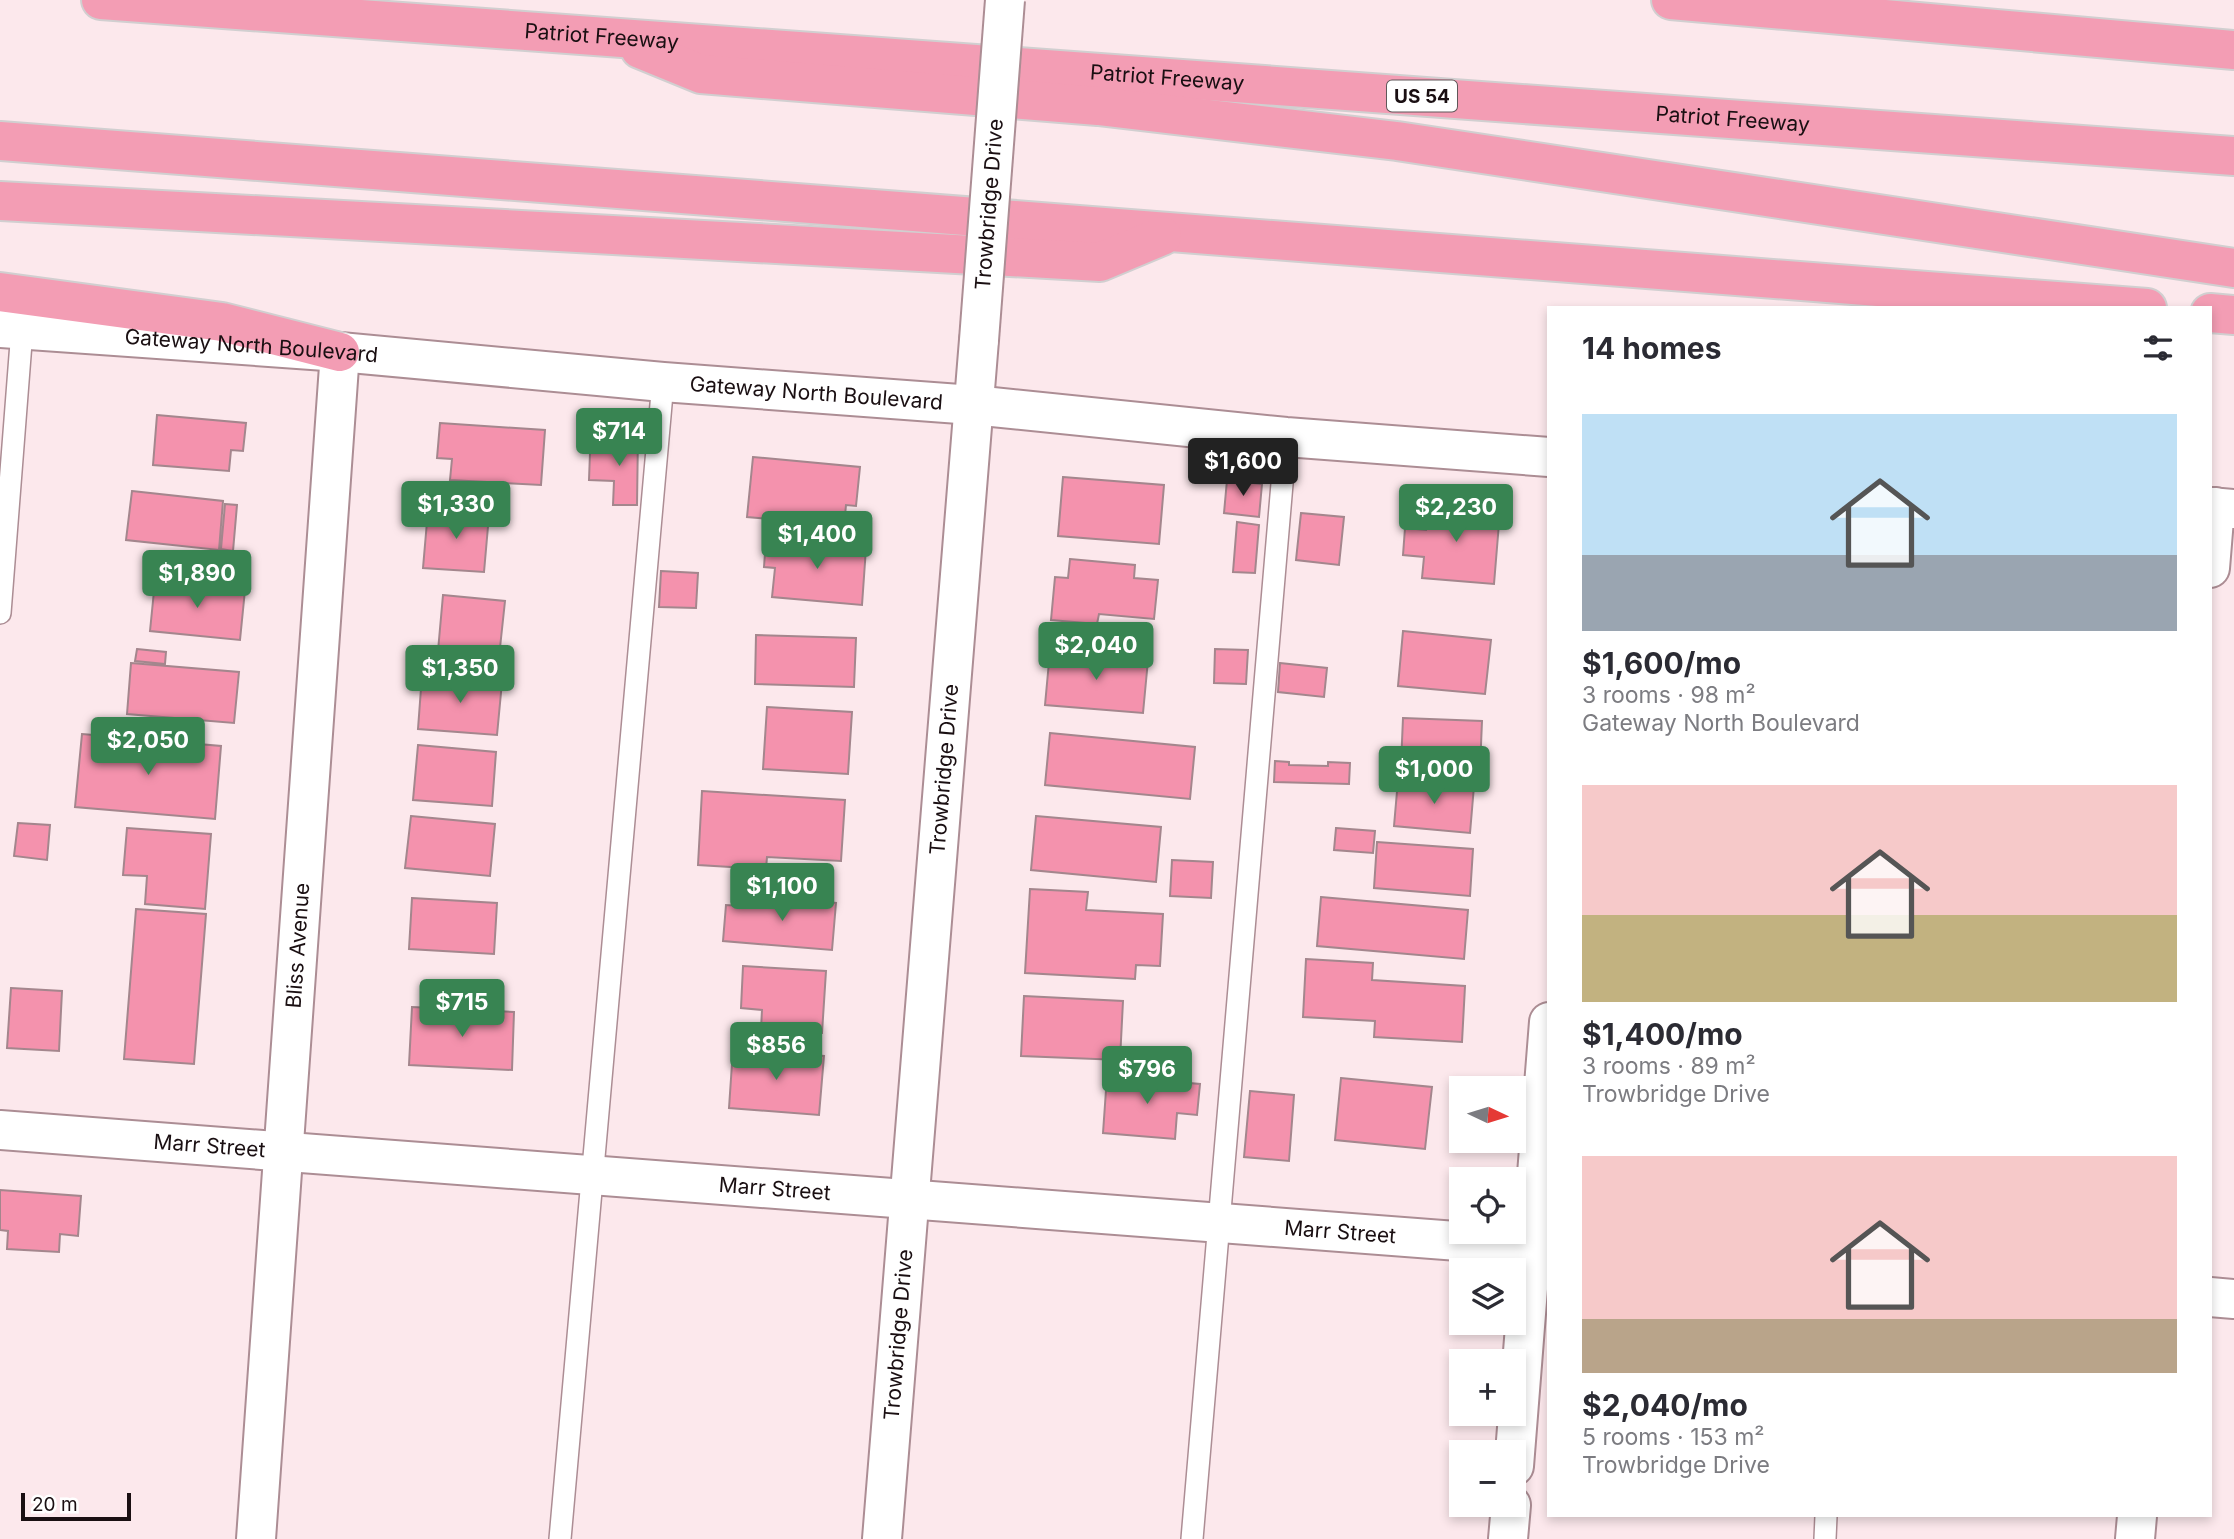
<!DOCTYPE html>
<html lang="en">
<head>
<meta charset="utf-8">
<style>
  body { margin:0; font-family:Inter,sans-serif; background:#f2f2f3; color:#2b2b33; height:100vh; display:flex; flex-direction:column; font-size:26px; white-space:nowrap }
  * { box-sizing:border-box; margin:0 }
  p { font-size:23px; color:#7c7c81 }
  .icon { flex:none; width:38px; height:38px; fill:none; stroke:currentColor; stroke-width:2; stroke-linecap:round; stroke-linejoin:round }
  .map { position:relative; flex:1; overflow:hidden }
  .sheet { position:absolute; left:1547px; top:306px; width:665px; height:1211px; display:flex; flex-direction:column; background:#fff; border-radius:0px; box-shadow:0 4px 10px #0003 }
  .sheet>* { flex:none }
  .needle { width:46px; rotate:94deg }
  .tools { position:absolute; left:1449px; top:1076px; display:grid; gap:14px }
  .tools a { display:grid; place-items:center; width:77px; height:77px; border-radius:0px; background:#fff; box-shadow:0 4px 10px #0003; font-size:35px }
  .scale { position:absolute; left:21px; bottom:18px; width:110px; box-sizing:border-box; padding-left:7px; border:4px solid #1a0f12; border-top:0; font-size:19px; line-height:24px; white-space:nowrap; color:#1a0f12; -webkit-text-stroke:5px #fff; paint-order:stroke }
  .price { position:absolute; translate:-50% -60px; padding:0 16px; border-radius:7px; background:#388452; color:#fff; font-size:23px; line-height:46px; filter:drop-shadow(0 2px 4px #0008) }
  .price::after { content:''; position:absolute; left:50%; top:42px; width:21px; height:16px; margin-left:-10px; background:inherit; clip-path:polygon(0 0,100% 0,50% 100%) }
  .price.current { background:#222; color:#fff }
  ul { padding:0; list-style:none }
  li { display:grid; align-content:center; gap:14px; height:371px; padding:0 35px }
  li span { display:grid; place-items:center; height:217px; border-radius:0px; color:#555 }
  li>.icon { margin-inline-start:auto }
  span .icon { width:126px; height:126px; fill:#fffc; stroke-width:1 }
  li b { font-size:30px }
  h2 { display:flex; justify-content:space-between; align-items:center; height:84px; padding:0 35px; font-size:30px }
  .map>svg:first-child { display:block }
  .building { fill:#f492ad; stroke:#a4868d; stroke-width:2 }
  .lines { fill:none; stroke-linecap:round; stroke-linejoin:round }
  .lane-casing { stroke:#ac8d94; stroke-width:24 }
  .street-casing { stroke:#ac8d94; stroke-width:42 }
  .secondary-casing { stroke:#ac8d94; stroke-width:42 }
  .highway-casing { stroke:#d1cfd0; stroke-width:42 }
  .lane { stroke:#fff; stroke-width:21 }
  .street { stroke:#fff; stroke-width:38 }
  .secondary { stroke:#fff; stroke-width:38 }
  .highway { stroke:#f39db4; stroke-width:38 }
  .secondary-bridge-casing { stroke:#ac8d94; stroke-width:42; stroke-linecap:butt }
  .secondary-bridge { stroke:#fff; stroke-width:38 }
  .labels { text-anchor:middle; stroke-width:5; stroke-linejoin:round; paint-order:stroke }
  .shield { fill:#fff; stroke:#5f5759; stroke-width:2 }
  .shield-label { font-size:19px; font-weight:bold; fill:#1a0f12 }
  .street-label { font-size:21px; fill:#1a0f12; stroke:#fff }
</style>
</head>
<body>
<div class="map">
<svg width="2234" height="1539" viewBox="0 0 2234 1539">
  <rect width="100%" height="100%" fill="#fce8ec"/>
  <path class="building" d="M157,415L246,423L243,451L231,450L229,471L153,465Z
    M440,423L545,430L541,485L450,480L452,459L437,458Z
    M609,434H638L637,505H613L614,481L589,480L590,453H609Z
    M753,457L860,467L856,506L846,505L844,526L747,517Z
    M1063,477L1164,485L1159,544L1058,536Z
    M1227,480L1262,484L1259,517L1224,513Z
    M132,491L223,501L219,550L126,540Z
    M225,504L237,505L233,551L221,549Z
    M1427,505L1500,511L1494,584L1422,578L1424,557L1403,555L1405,528L1426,530Z
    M428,510L489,515L484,572L423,568Z
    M1301,513L1344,517L1339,565L1296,560Z
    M1237,522L1259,525L1255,573L1233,572Z
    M766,539L866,548L862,605L772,597L775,568L764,567Z
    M1070,559L1135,565L1134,578L1158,580L1154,619L1099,614L1097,624L1051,620L1055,577L1068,578Z
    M661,571L698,573L696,608L659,607Z
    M155,581L245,590L240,640L150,631Z
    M443,595L505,601L499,657L438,651Z
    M1403,631L1491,640L1485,694L1398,686Z
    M756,635L856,638L854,687L755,684Z
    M137,649L166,652L165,664L135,661Z
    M1215,649L1248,650L1246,684L1214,683Z
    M1050,651L1148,660L1143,713L1045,705Z
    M131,663L239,672L234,723L127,714Z
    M1280,663L1327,668L1324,697L1278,692Z
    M422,675L502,682L497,735L418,729Z
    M767,707L852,712L848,774L763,769Z
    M1403,718L1482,721L1480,769L1401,765Z
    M1050,733L1195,747L1190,799L1045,785Z
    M82,734L221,746L215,819L75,807Z
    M418,745L496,752L492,806L413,800Z
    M1275,761L1289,762V765L1328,766V762L1350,763L1349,784L1274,782Z
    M1398,780L1474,786L1470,833L1394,826Z
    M702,791L845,800L841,861L767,857L766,869L698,865Z
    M411,816L495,824L490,876L405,868Z
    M1036,816L1161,827L1156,882L1031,870Z
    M18,823L50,825L47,860L14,856Z
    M127,828L211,834L205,909L145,904L147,876L123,875Z
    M1336,828L1375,831L1373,853L1334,850Z
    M1377,842L1473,849L1470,896L1374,888Z
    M1172,860L1213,862L1211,898L1170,896Z
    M1030,889L1088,892L1086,910L1163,914L1160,966L1136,965L1135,979L1025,973Z
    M758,896L836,903L832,950L723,941L726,905L757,907Z
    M1321,897L1468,910L1464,959L1317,946Z
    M412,898L497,903L494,954L409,949Z
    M136,909L206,914L194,1064L124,1059Z
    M1306,959L1373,963L1372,980L1465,986L1462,1042L1374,1037L1375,1021L1303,1017Z
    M743,966L826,971L822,1033L761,1029L762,1010L741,1008Z
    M11,988L62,991L59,1051L7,1048Z
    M1024,996L1123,1001L1120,1060L1021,1056Z
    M412,1007L514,1012L512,1070L409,1065Z
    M733,1049L824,1056L819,1115L729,1108Z
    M1107,1076L1200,1084L1197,1115L1177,1113L1175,1139L1103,1133Z
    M1341,1078L1432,1087L1425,1149L1335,1140Z
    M1250,1091L1294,1095L1289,1161L1244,1157Z
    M0,1190L81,1196L78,1236L60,1234L59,1252L7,1249L8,1231L0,1230Z"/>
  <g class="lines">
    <g class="lane-casing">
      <path id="lane" d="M0,613L22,330
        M560,1539L663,382
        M1192,1539L1286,437
        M1825,1539L1826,1516"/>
    </g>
    <g class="street-casing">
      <g id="street">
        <path d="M2210,568L2215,507"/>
        <path id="s1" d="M0,1130L1549,1248"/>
        <path d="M2210,1297L2234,1299"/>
        <path d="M1514,1466L1549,1022"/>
        <path id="s2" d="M256,1539L340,352"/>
        <path d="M1508,1539L1511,1505"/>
        <path d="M2135,1539L2137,1516"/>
      </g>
    </g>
    <g class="secondary-casing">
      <g id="secondary">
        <path id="s3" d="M0,328L340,352L663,382L973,405L1286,437L1549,457"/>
        <path d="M2210,507L2234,509"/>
        <path id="s4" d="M882,1539L979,340"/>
      </g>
    </g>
    <g class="highway-casing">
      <g id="highway">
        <path id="s5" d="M101,0L2234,156"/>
        <path d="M1671,0L2234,50"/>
        <path d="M640,49L701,74L1098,106L1397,141L2234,268"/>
        <path d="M0,141L2147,308"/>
        <path d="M0,201L1100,262L1162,236"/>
        <path d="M0,292L222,322L340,352"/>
        <path d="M2210,313L2234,315"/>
      </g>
    </g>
    <use href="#lane" class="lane"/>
    <use href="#street" class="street"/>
    <use href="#secondary" class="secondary"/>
    <use href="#highway" class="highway"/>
    <g class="secondary-bridge-casing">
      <g id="secondary-bridge">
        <path id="s6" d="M979,340L1005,0"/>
      </g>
    </g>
    <use href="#secondary-bridge" class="secondary-bridge"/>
  </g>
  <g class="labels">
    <rect class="shield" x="1387" y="80.5" width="70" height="31" rx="5"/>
    <g class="shield-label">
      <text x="1422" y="103">US 54</text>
    </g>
    <g class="street-label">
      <text dy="7" stroke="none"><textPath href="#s5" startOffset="502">Patriot Freeway</textPath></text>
      <text dy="7" stroke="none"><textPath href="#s5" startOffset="1069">Patriot Freeway</textPath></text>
      <text dy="7" stroke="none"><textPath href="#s5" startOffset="1636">Patriot Freeway</textPath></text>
      <text dy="7" stroke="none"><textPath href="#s6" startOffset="136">Trowbridge Drive</textPath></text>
      <text dy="7" stroke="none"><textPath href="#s3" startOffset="252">Gateway North Boulevard</textPath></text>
      <text dy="7" stroke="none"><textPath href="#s3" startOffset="819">Gateway North Boulevard</textPath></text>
      <text dy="7" stroke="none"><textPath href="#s4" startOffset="772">Trowbridge Drive</textPath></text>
      <text dy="7" stroke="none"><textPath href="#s2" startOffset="595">Bliss Avenue</textPath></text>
      <text dy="7" stroke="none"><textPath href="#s1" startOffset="210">Marr Street</textPath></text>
      <text dy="7" stroke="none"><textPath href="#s1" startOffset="777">Marr Street</textPath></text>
      <text dy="7" stroke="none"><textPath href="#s1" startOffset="1344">Marr Street</textPath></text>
      <text dy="7" stroke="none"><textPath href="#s4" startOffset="205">Trowbridge Drive</textPath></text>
    </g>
  </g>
</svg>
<div class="tools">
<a><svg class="needle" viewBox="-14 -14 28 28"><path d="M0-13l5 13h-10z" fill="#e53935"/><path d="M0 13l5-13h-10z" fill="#7c7c81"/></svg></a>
<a><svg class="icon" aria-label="locate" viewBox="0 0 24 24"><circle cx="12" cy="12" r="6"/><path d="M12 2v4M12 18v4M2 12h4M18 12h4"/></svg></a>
<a><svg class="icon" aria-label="layers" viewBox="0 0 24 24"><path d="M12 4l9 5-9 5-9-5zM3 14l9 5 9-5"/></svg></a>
<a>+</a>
<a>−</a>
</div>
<div class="scale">20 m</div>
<b class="price" style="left:619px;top:468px">$714</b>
<b class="price current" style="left:1243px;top:498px">$1,600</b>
<b class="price" style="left:456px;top:541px">$1,330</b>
<b class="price" style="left:1456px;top:544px">$2,230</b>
<b class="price" style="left:817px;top:571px">$1,400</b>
<b class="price" style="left:197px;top:610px">$1,890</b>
<b class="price" style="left:1096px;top:682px">$2,040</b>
<b class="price" style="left:460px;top:705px">$1,350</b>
<b class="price" style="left:148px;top:777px">$2,050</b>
<b class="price" style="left:1434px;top:806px">$1,000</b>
<b class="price" style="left:782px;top:923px">$1,100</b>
<b class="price" style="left:462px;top:1039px">$715</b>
<b class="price" style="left:776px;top:1082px">$856</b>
<b class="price" style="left:1147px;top:1106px">$796</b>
<section class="sheet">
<h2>14 homes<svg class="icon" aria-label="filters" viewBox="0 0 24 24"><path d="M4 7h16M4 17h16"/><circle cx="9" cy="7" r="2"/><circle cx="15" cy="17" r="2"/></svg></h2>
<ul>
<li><span style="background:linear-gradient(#bfe0f5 65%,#9aa5b1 0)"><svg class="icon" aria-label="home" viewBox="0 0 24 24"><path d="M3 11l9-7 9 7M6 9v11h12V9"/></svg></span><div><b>$1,600/mo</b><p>3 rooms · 98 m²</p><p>Gateway North Boulevard</p></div></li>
<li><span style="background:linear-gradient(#f6c9c9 60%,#c2b280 0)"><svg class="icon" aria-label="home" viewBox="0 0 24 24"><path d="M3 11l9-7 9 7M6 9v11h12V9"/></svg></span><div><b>$1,400/mo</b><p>3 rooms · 89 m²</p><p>Trowbridge Drive</p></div></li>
<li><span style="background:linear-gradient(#f6c9c9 75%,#b9a48a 0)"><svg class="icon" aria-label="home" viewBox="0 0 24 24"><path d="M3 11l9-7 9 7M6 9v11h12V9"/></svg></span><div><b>$2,040/mo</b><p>5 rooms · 153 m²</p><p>Trowbridge Drive</p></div></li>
</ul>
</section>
</div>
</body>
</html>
